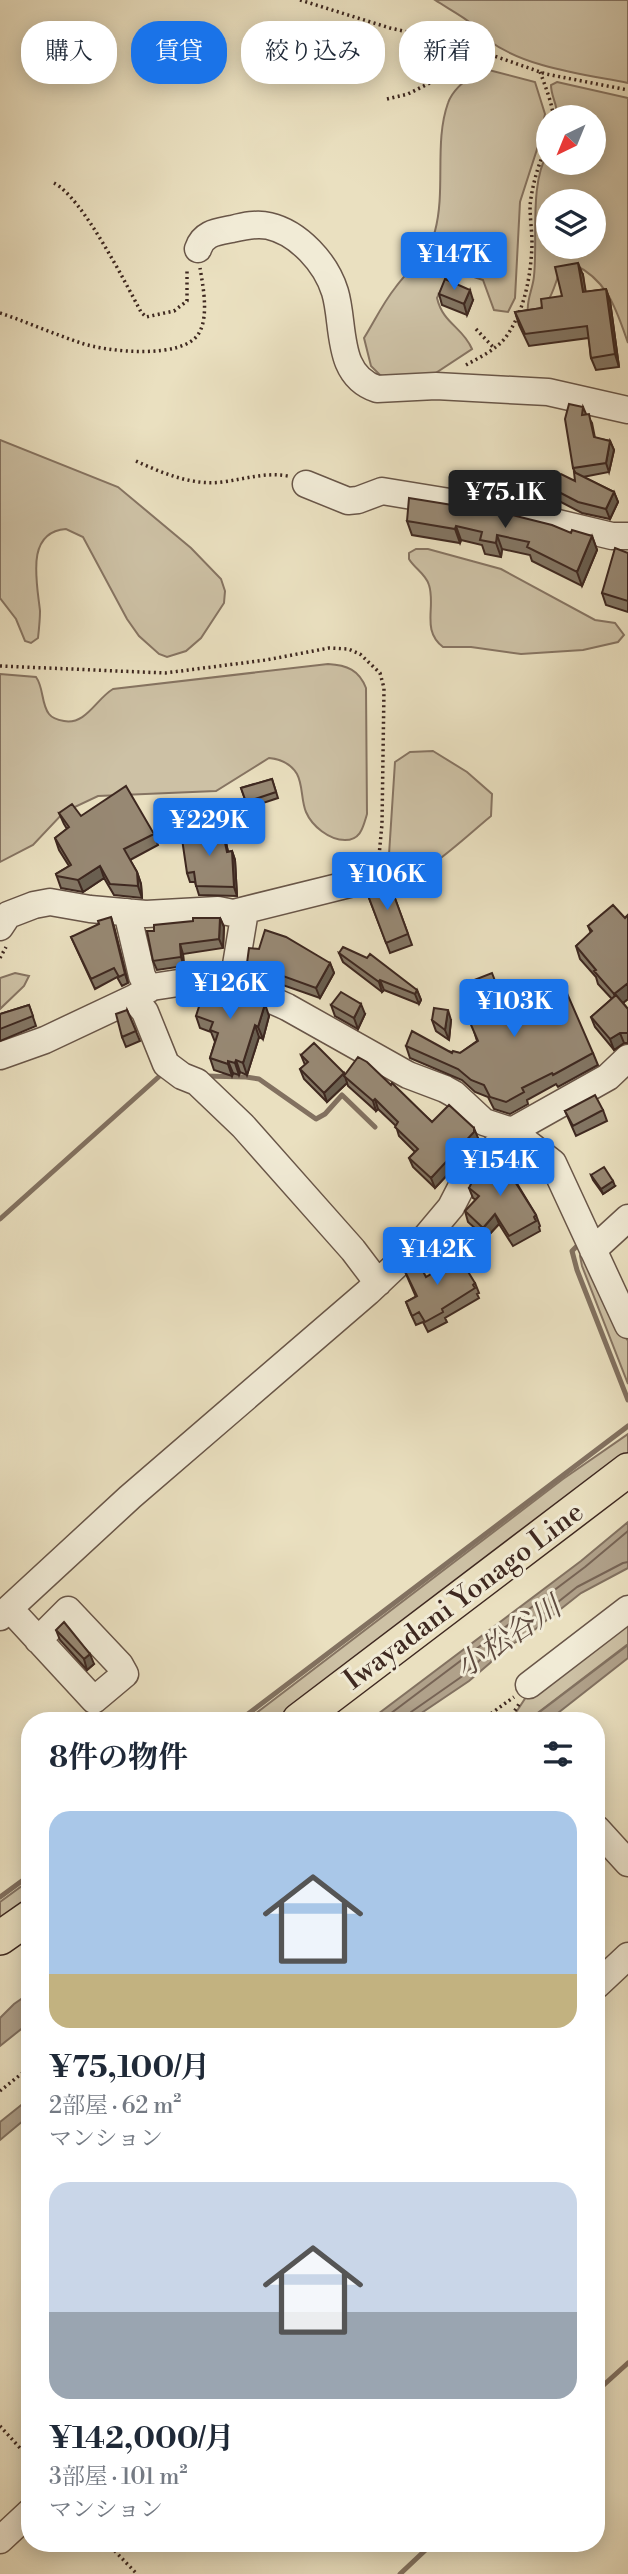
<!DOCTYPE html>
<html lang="ja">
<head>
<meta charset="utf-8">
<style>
  body { margin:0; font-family:"Libre Bodoni","Noto Serif JP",serif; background:#f6f6f7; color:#1f2937; height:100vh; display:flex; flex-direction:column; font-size:26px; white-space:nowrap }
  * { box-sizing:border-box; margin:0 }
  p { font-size:23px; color:#747a83 }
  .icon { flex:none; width:38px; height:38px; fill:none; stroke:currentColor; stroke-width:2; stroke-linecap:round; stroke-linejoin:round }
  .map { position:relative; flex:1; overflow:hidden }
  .sheet { position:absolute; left:21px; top:1712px; width:584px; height:840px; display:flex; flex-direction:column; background:#fff; border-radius:28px; box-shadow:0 4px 18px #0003 }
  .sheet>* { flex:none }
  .top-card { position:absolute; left:21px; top:21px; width:586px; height:63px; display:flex; gap:14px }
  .needle { width:46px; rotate:223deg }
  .controls { position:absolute; left:536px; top:105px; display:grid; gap:14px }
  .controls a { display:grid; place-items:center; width:70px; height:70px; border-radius:50%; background:#fff; box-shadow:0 4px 18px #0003; font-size:35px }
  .price { position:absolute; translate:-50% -60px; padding:0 16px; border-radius:7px; background:#1a73e8; color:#fff; font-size:23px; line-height:46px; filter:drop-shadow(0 2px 4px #0008) }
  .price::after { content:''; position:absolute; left:50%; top:42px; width:21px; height:16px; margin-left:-10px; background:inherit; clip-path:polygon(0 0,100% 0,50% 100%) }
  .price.on { background:#222; color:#fff }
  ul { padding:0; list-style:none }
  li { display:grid; align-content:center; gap:14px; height:371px; padding:0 28px }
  li span { display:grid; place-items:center; height:217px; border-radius:21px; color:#555 }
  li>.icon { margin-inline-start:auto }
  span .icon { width:126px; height:126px; fill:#fffc; stroke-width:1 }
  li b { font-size:30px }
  h2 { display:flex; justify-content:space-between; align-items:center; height:84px; padding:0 28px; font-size:30px }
  .pill { padding:0 24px; border-radius:28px; background:#fff; box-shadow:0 4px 18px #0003; font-size:24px; line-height:63px }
  .pill.on { background:#1a73e8; color:#fff }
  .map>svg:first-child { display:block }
  .green { fill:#cdc1a5; stroke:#867462; stroke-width:2; fill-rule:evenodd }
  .water { fill:#b0a18a; stroke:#827160; stroke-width:2 }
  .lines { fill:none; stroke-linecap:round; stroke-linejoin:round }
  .shore { stroke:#776455; stroke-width:2 }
  .stream { stroke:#827160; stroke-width:5 }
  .minor-casing { stroke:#695648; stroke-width:29 }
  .major-casing { stroke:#3e2820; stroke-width:36 }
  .path { stroke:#3e2820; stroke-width:3.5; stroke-dasharray:2 3.5; stroke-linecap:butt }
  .minor { stroke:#f1ebd6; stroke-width:26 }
  .major { stroke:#eae0c0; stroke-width:33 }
  .wall { fill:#827563; stroke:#3e2820; stroke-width:2 }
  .shaded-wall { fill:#6a5f50; stroke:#3e2820; stroke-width:2 }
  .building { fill:#978873; stroke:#3e2820; stroke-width:2 }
  .labels { text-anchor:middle; stroke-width:6; stroke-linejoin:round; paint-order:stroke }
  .street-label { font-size:28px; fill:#3e2820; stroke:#f1ebd6 }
  .water-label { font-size:30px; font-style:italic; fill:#604c40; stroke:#f1ebd6 }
</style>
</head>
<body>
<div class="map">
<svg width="628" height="2574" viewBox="0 0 628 2574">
  <rect width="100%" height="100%" fill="#eae0c0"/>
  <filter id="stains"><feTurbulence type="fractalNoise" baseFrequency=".00286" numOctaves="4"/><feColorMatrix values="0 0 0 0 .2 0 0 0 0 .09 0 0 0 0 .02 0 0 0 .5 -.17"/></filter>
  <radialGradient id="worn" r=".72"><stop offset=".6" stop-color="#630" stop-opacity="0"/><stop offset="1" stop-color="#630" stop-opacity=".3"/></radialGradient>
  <path class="green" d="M435,0H628V83C583,74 526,68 488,40C482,35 478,29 472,24C461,15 447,8 435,0Z
    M481,68L535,82L545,114L540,140L520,202L515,298L508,312L494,310L483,280L468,275L447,278L437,298C443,324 463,327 472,349L422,382L391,380L380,375L371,366L364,338C374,322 383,303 395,288C408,270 429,253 435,231C446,190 434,142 448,103C453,88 469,78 481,68Z
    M557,82L628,98V343C616,309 608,280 573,264L560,271C552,291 552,307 528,313C526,300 533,289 534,276C538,238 529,185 548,152V163H593V117H557C558,105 551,97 551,85ZM548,201H593V247H548Z
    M0,440L118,487L191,548L221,579L225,591L224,603L201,638L186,651L167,657L159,654L139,636L127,619L83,537L66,529C25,532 37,582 40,611C40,620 39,629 38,638L31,643L25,641L16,619L0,598Z
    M416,549H428L501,569L595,620L615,623L624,635L618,642L583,650L521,654L471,647H443C421,630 436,607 429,585C426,574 414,568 409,559V553Z
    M328,664C347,665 359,670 366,688L367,814C363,827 361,840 345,840C329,840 312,826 306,812C301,800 303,785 297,774C291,764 280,759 269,758L216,791L98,796L64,812L33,845L0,862V674L36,677C44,688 41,704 49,714C52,718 58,720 64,721C86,725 96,699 113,689Z
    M433,751L467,772L492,794L491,816C475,829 425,876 407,877C399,878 394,875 388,870L395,762L410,752Z
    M15,973L29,976L24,986L0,1009V978Z
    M583,1251L628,1341V1384L582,1266L580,1256Z
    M628,1434V1457L279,1720H247L563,1479Z
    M628,1613V1644L531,1718L527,1720H511L530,1691Z
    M30,1880V1908L0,1931V1902Z"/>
  <path class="water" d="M628,1522V1568L581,1593L528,1635L502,1650L490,1663L469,1681L411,1720H370L581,1561Z
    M628,1645V1658L549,1720H529Z
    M30,1993V2022L0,2046V2018L14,2004Z
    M30,2098V2115L0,2140V2122Z"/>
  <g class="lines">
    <path class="shore" d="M382,1720L585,1567L628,1531
      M408,1720L411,1712L464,1675L497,1644L524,1629L577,1587L623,1563L628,1562"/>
    <path class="stream" d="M205,1076L246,1077L259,1079L316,1119L325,1114L342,1095L375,1127
      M0,1219L163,1073
      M580,1243L572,1251L577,1270L628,1400
      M240,1720L628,1426
      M0,1897L30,1875
      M597,2391L628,2363
      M400,2574L433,2543"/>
    <g class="minor-casing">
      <path id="minor" d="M198,249C203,233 217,232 232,229C244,226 257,223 269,226C299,233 326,263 335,292C345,325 335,375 377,389L436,386L548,392L628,410
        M306,484L348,501L358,500L382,491L516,513L612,536H628
        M127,912L142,976L149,989
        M0,927L8,915L34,905L50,902L90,909L146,914L218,910L233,913L350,884
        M233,983L245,911
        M134,998L145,1012L166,1064L182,1076L197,1082L243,1126L353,1250L378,1283
        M0,1056L45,1040L134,998L152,987L211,978L233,983L287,1007L408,1075L445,1089L454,1094L484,1122L512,1131L553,1163L628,1325
        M593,1250L628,1218
        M10,1609L94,1700L125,1674L120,1665L68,1610L38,1640
        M0,1617L130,1497L368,1292L425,1238L451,1207L469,1172L512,1131L608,1077L628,1058
        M529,1685L628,1609
        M597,1829L628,1863
        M597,1985L628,1956
        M0,2540L30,2512"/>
    </g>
    <g class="major-casing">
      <path id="major" d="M299,1720L628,1470
        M0,1938L30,1917"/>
    </g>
    <path class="path" d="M300,0L390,28L457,43L546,74L628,90
      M540,72C544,82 554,109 553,117
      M387,99L408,94L463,66L474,49
      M54,183C82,197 125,282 141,312L146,317L174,311L187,301V268
      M0,313C27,322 54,334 81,343C107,352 184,360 199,333C209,316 203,286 200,268
      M476,329L494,348
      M466,365C480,357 496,350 506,337C525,310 531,275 532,244C532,231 530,218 530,206C532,185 539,162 548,143
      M136,461C162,473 193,486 222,482C246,479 264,472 288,476
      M0,666L165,673L266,660L329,648L348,649L360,654L380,673L384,688L382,824L379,856L368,874
      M0,958L6,947
      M482,1720L514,1697
      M509,1720L519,1704
      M0,2091L30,2067
      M0,2426L30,2459
      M107,2543L137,2574"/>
    <use href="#minor" class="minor"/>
    <use href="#major" class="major"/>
  </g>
  <path class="wall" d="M583,275L585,292L606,289L610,301L619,367L596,370L591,358L589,338L529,346L519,325L515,312L542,308L562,296Z
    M439,294L473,300L467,315L442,305Z
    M583,407L586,414L592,423L595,438L610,441L614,450L609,472L583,477L614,492L618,502L610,519L582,513L557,500L553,489L575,481V472L573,468Z
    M407,521L571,533L592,536L597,550L582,586L532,561L530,555L502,549L501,557L485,554L482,545L461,540L460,543L412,535Z
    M628,553V612L606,605L602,593Z
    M272,779L278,798L248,808L241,788Z
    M59,813L81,816L154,834L158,845L130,860L137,872L141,884L142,898L114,895L104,878L83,892L61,888L56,874L69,866L59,850L55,838L67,829L64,824Z
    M224,833L228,852L232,851L235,860L237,896L199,895L195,882H190L187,873Z
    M389,882L412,945L390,953L366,890Z
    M628,915V999L623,1003L628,1009V1043H624L614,1050L595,1027L591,1017L612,999L598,984L596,977L580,959L576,946L591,933L588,926L625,918Z
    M220,918L224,927L223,948L183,954L184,966L157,970L153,961Z
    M114,927L128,983L122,986L117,977L95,989L71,937Z
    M259,949L330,963L334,973L320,998L251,974L247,963Z
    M339,953L417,990L421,1000L419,1004L384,990L382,992L343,962Z
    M497,986L514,1007L593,1053L598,1065L558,1087L556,1084L527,1100L528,1104L510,1114L494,1109L488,1097L475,1092L462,1080L410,1058L406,1046L460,1053L477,1041L468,1011L476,999Z
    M227,988L229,992L269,1016L263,1039L259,1037L247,1075L240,1072L239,1075L233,1073L232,1076L214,1070L210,1058L215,1042L211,1032L200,1028L196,1016Z
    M29,1005L36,1026L0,1041V1014Z
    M331,1005L365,1014L358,1029L335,1016Z
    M127,1010L140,1041L126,1047L122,1037Z
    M432,1020H451L449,1040L436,1031Z
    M301,1055L344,1073L345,1075L391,1085L432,1122L478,1138V1142L435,1188L413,1167L409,1158L415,1152L399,1136L396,1126L378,1109L376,1111L348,1086L347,1083L327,1102L304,1079L300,1069L305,1065Z
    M603,1110L607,1121L576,1136L565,1111Z
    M591,1175L615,1186L603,1194L593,1180Z
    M513,1177L536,1215L540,1226L539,1227L540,1231L513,1246L499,1224L486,1238L468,1222L465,1211L476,1200L473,1198L469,1188Z
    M403,1267L426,1277L475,1283L479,1293L477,1294L479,1298L445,1318L447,1322L428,1332L423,1322L416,1325L410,1312L406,1302L416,1297Z
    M56,1630L94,1664L87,1670L60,1640Z"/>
  <path class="shaded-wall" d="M578,263L583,275L588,305L583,292Z
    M606,289L610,301L619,367L615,354Z
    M470,290L473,300L467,315L464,304Z
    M610,441L614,450L609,472L606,463Z
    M614,492L618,502L610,519L606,509Z
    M456,526L461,540L460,543L455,529Z
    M497,535L502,549L501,557L496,543Z
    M592,536L597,550L582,586L577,572Z
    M221,824L224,833L230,861L227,852Z
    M232,851L235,860L237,896L234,887Z
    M100,866L104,878L83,892L78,880Z
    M137,872L141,884L142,898L138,886Z
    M111,917L114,927L128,983L125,974Z
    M220,918L224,927L223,948L219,939Z
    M180,944L183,954L184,966L181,957Z
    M330,963L334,973L320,998L316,988Z
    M380,980L384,990L382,992L379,982Z
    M628,983V999L619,1006L614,994Z
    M417,990L421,1000L419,1004L415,994Z
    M265,1004L269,1016L263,1039L258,1027Z
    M361,1004L365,1014L358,1029L354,1018Z
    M448,1010L451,1020L449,1040L445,1030Z
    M255,1025L259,1037L247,1075L243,1063Z
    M620,1033L624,1043L614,1050L610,1039Z
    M236,1060L240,1072L239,1075L235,1063Z
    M228,1061L233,1073L232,1076L228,1064Z
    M344,1073L347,1083L327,1102L324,1093Z
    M375,1099L378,1109L376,1111L373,1101Z
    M474,1128L478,1138V1142L435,1188L431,1178Z
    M613,1181L615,1186L603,1194L601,1189Z
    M495,1214L499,1224L486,1238L483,1228Z
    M90,1654L94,1664L87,1670L84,1659Z"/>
  <path class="building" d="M578,263L583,292L606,289L615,354L591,358L587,326L525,334L515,312L542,308L541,299L562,296L555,267Z
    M445,279L470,290L464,304L439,294Z
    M569,404L583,407L582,415L589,414L594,437L610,441L606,463L573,468L565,419Z
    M574,472L614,492L606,509L578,502L553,489L561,474L575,481Z
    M409,498L508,514L552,525L571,533L572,530L592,536L577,572L527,547L529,542L497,535L496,543L480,540L482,532L456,526L455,529L407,521Z
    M615,548L628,553V601L602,593Z
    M272,779L276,792L246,802L241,788Z
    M126,786L154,834L124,849L137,872L138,886L110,884L100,866L78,880L57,876L56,874L71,865L55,838L69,827L59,813L72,804L81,816Z
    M221,824L227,852L232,851L234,887L196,886L194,872L187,873L182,839L201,837L199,829Z
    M389,882L408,934L386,943L366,890Z
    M613,905L625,918L628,915V983L614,994L594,971L596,970L576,946L592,931L588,926Z
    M111,917L125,974L119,977L114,968L91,979L71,937L99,924L98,921Z
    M193,918H220L219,939L180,944L181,957L153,961L147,931H154V925L193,921Z
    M265,930L286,937L330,963L316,988L247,963L249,948L259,949Z
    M343,947L367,958L370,954L417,990L415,994L380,980L379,982L339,953Z
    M492,973L497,986L504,983L514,1007L563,984L593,1053L553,1075L552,1073L522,1088L524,1092L506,1102L490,1097L484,1085L471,1080L458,1069L406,1046L412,1031L452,1053L453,1051L460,1053L478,1041L465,1011H468L466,1003L476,999L469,982Z
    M207,982L227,988L228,995L230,989L265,1004L258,1027L255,1025L243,1063L236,1060L235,1063L228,1061V1064L210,1058L218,1033L210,1030L213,1022L196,1016Z
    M341,992L361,1004L354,1018L331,1005Z
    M616,995L628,1009V1033H620L610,1039L591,1017Z
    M29,1005L33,1016L0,1029V1014Z
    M434,1008L448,1010L445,1030L432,1020Z
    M127,1010L136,1031L122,1037L116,1014Z
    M314,1043L344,1073L324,1093L300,1069L308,1062L301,1055Z
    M358,1057L367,1062L391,1085L392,1083L432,1122L449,1105L474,1128V1132L431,1178L409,1158L418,1149L395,1127L398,1122L375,1099L373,1101L344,1076Z
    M595,1095L603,1110L573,1126L565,1111Z
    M495,1154L509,1166L507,1169L536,1215L534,1217L536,1221L509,1236L495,1214L483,1228L465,1211L479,1196L469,1188L476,1174Z
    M604,1167L613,1181L601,1189L591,1175Z
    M415,1256L426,1277L459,1257L475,1283L473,1285L475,1288L442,1309L443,1312L425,1322L419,1312L412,1316L406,1302L417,1296L403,1267Z
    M64,1622L90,1654L84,1659L56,1630Z"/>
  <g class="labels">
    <g class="street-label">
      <text transform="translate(463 1595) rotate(-37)" y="10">Iwayadani Yonago Line</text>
    </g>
    <g class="water-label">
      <text transform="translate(508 1637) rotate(-34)" y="10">小松谷川</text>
    </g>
  </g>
  <rect width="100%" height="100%" filter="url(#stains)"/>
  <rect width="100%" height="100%" fill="url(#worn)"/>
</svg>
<div class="controls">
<a><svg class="needle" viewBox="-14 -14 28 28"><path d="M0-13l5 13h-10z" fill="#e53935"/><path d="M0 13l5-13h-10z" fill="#747a83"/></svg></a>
<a><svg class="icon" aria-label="layers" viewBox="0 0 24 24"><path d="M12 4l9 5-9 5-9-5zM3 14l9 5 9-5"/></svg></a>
</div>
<b class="price" style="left:454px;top:292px">¥147K</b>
<b class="price on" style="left:505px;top:530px">¥75.1K</b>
<b class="price" style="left:209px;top:858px">¥229K</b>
<b class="price" style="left:387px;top:912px">¥106K</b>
<b class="price" style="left:230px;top:1021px">¥126K</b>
<b class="price" style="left:514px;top:1039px">¥103K</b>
<b class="price" style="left:500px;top:1198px">¥154K</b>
<b class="price" style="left:437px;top:1287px">¥142K</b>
<div class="top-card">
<a class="pill">購入</a>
<a class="pill on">賃貸</a>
<a class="pill">絞り込み</a>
<a class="pill">新着</a>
</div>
<section class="sheet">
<h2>8件の物件<svg class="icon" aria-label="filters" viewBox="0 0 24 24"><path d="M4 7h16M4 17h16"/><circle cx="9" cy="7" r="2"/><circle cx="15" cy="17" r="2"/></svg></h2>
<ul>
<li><span style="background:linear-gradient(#a9c7e8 75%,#c2b280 0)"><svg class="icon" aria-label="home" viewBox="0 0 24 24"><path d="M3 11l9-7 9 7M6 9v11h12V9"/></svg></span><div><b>¥75,100/月</b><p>2部屋 · 62 m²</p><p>マンション</p></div></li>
<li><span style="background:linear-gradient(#c9d6e8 60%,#9aa5b1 0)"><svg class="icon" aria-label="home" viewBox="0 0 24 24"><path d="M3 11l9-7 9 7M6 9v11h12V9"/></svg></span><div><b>¥142,000/月</b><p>3部屋 · 101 m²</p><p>マンション</p></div></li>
</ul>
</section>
</div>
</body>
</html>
